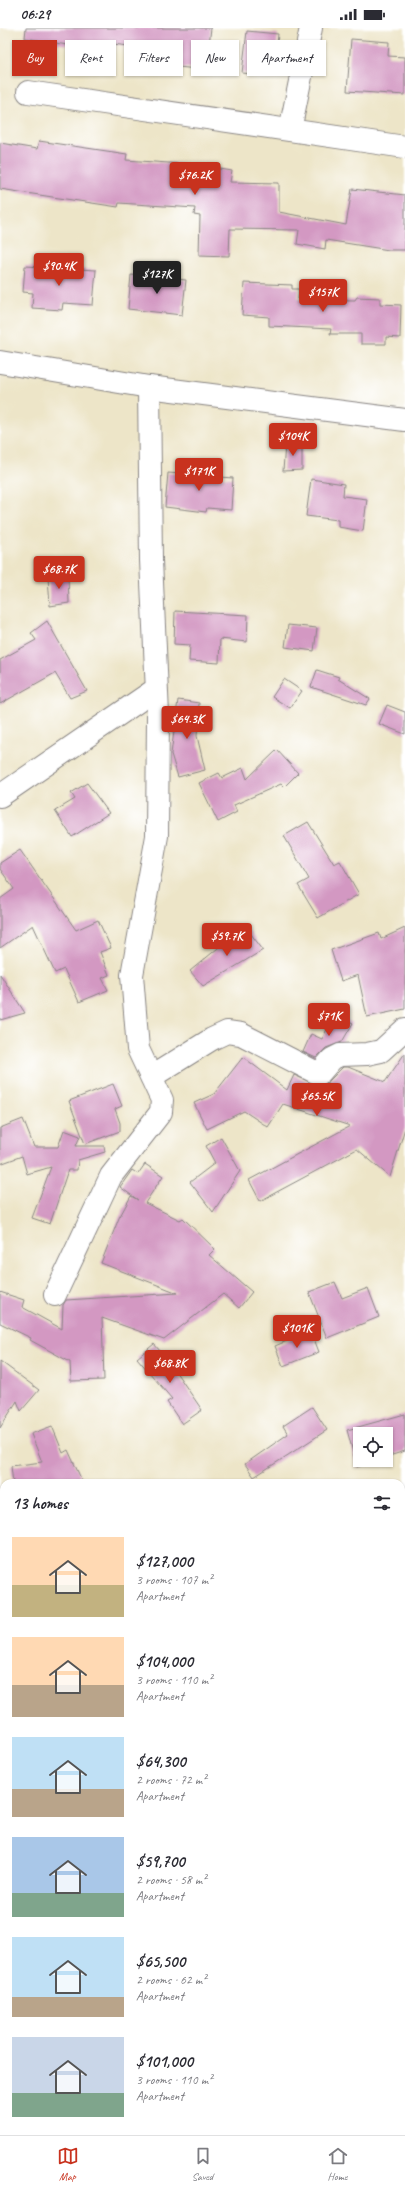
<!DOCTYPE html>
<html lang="en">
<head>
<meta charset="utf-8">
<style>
  body { margin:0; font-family:Caveat,sans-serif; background:#f2f2f3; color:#2b2b33; height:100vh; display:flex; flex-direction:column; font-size:15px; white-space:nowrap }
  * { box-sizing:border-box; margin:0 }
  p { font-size:13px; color:#7c7c81 }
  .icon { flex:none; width:22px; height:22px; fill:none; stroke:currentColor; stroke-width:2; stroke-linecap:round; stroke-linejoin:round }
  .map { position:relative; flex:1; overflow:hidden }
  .details { position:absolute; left:0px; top:1451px; width:405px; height:656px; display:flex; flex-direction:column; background:#fff; border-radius:12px 12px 0 0; box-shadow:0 1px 3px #0004 }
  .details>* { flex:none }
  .top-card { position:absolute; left:12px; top:12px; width:381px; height:36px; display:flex; gap:8px }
  .controls { position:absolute; left:353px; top:1399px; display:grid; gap:8px }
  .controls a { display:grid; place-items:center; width:40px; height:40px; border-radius:0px; background:#fff; box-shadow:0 1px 3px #0004; font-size:20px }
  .price { position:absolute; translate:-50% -34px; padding:0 9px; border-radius:4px; background:#c8321e; color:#fff; font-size:13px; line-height:26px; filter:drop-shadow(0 1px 2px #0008) }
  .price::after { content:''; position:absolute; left:50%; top:24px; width:12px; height:9px; margin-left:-6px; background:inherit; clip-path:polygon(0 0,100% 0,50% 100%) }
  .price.current { background:#222; color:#fff }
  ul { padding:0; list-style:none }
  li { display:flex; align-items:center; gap:12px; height:100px; padding:0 12px }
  li span { display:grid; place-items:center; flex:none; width:112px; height:80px; border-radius:0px; color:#555 }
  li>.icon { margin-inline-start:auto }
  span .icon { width:48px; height:48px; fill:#fffc; stroke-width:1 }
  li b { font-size:17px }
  h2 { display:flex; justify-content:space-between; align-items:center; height:48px; padding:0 12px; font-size:17px }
  .tag { padding:0 14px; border-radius:0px; background:#fff; box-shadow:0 1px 3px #0004; font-size:14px; line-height:36px }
  .tag.current { background:#c8321e; color:#fff }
  .status { display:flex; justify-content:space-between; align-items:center; height:28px; padding:0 20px; background:#fff; direction:ltr }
  .status svg { height:11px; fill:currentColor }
  .menu { display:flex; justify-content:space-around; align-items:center; height:56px; border-top:1px solid #e1e1e2; background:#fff; font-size:11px; color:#7c7c81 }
  .menu a { display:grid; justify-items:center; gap:2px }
  .menu .current { color:#c8321e }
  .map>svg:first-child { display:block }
  .building { fill:#d398c2 }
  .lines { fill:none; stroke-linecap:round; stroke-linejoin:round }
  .minor-casing { stroke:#888482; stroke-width:24 }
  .secondary-casing { stroke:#888482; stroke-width:24 }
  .trunk-casing { stroke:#888482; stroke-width:24 }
  .minor { stroke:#fff; stroke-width:22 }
  .secondary { stroke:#fff; stroke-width:22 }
  .trunk { stroke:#fff; stroke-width:22 }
</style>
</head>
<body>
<div class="status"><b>06:29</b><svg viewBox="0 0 49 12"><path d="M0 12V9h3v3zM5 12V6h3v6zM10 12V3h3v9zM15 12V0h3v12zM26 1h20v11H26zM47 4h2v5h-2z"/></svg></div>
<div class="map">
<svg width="405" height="2107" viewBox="0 0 405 2107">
  <rect width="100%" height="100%" fill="#fff"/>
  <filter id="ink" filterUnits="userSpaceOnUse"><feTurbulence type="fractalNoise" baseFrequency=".025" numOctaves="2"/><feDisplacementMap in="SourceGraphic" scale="8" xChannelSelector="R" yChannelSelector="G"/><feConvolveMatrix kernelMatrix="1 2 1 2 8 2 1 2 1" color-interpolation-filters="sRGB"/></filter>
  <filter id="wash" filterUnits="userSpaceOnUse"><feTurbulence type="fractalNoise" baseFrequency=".012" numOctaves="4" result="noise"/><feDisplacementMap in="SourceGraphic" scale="16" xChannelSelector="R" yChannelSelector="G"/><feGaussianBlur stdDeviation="0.9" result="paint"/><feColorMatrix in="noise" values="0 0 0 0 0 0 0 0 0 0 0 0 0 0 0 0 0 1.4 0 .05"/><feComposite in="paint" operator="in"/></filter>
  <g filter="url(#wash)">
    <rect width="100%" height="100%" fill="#ede5c8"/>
    <g id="blocks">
      <path class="building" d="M26,0H211L206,42L169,38L171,24L99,14L98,22L25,10Z
        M247,3L278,6L274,48L242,45Z
        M351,11L389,14L388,28L405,29V67L347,63Z
        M39,113L127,126L126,132L197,137L232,143L230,154L279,155V184L346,197L352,161L405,167V222H389L326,212L325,221L297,216L299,202L230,201L229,228L199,227L200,188L194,187L195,180L119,175L118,179L0,161V115L37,121Z
        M25,238L96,242L93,277L63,275L62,282L32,280L33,265L23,264Z
        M131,247L186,252L182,287L128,281Z
        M244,255L292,257V261H299L298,271L355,272L357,269L380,270V276L401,277L400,310L386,309V316H361V306H330L331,301L269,298V289L242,287Z
        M302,415V442L283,443L285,416Z
        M168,445L233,450L231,482L207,480L206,484L165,479Z
        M311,451L344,456L343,468L367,471L363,503L338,499V492L306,488Z
        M68,548L69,575L50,578L48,549Z
        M175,583L248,587L247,614L220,611L219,635L189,633L190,617L174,616Z
        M47,593L87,663L70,670L55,645L0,676V632L36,612L31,605Z
        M288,597L317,600L314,623L285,619Z
        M317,642L339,649L338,651L370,671L366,677L311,659Z
        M284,651L302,663L290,680L272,669Z
        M178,672L199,675L197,708L205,742L178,749L171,726Z
        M387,677L405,684V706L379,696Z
        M277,722L298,745L284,759L281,756L234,777L237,784L218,794L199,755L219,745L222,750L243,740L247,751Z
        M87,755L109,785L72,809L55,783L75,771L71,765Z
        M308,794L334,836L340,833L359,866L318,890L298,857L309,851L284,808Z
        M20,822L76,902L98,892L111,920L100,924L109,947L102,950L108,962L79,974L64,941L55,945L33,897L0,920V871L14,861L0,841V835Z
        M245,898L263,922L203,958L190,943Z
        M405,900V981L367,989L358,947L341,953L331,922L379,905L381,911Z
        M0,946L25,985L0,992Z
        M335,986L353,995L342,1014L326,1020L316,1030L303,1024L311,1006L322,1011Z
        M405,1025V1100L390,1149L357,1121L260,1173L249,1152L350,1098L283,1076L268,1099L244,1083L207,1101L194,1075L214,1066L243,1029L287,1062L294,1047L319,1058L328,1054L343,1039H348L385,1054Z
        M113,1056L122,1078L115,1081L120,1095V1103L85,1116L69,1073Z
        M23,1091L34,1119H58L64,1102L80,1108L76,1118H104L105,1124L78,1132L77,1142H68L50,1196L32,1190L51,1139L27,1146L22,1128L0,1136V1100Z
        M221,1109L240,1143L213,1184L190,1154L215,1135L206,1118Z
        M145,1136L163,1148L145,1175L180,1192L183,1190L215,1221L209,1227L252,1264L239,1280L223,1266L164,1312L102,1290L104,1352L71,1353L70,1334L30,1312L31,1310L0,1295V1264L24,1272L22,1279L62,1301L63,1277L66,1272L178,1265L101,1235L119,1190L131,1168L138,1172L120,1159L132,1142L138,1146Z
        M335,1254L342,1270L368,1260L379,1289L327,1310L309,1264Z
        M311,1303L319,1324L283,1338L275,1318Z
        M154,1316L167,1331L202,1382L182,1396L167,1374L172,1371L137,1330Z
        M0,1333L39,1362L21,1383L17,1373L0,1400Z
        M312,1379L327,1402L254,1449L245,1436L288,1406L283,1398Z
        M405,1386V1423L386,1429V1406H360V1432H378L357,1439L347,1402Z
        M52,1398L63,1425L68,1422L83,1455H13L11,1438L42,1434L31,1406Z"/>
    </g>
  </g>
  <g filter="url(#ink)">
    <use href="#blocks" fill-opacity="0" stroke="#888482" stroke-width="1"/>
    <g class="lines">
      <g class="minor-casing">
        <path id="minor" d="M28,64L405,119
          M290,102L311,0
          M0,768L156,661
          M151,1049L212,1011L227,1004L241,1006L319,1046L332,1031L340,1027L367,1026L381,1023L405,1001
          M55,1267L111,1148L161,1084L162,1072L138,1021L132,947L157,808L158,687L151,532L149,359"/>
      </g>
      <g class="secondary-casing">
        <path id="secondary" d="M0,334L149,359L405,392"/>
      </g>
      <g class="trunk-casing">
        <path id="trunk" d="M401,1704L405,1703
          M0,1885L4,1883"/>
      </g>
      <use href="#minor" class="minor"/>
      <use href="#secondary" class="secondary"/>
      <use href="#trunk" class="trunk"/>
    </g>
  </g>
</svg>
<div class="controls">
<a><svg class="icon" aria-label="locate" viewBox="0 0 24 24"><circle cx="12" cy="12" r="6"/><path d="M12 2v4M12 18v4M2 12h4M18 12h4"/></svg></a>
</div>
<b class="price" style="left:195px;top:168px">$76.2K</b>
<b class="price" style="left:59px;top:259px">$90.4K</b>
<b class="price current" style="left:157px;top:267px">$127K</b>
<b class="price" style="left:323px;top:285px">$157K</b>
<b class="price" style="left:293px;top:429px">$104K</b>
<b class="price" style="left:199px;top:464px">$171K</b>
<b class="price" style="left:59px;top:562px">$68.7K</b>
<b class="price" style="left:187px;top:712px">$64.3K</b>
<b class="price" style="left:227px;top:929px">$59.7K</b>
<b class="price" style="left:329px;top:1009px">$71K</b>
<b class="price" style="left:317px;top:1089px">$65.5K</b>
<b class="price" style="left:297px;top:1321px">$101K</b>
<b class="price" style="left:170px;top:1356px">$68.8K</b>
<div class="top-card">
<a class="tag current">Buy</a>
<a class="tag">Rent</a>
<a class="tag">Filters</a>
<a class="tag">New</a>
<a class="tag">Apartment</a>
</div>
<section class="details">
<h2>13 homes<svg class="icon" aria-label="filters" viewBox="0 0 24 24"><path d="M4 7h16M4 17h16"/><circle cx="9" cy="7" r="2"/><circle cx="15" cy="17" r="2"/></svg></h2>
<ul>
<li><span style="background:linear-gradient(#ffd9b3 60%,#c2b280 0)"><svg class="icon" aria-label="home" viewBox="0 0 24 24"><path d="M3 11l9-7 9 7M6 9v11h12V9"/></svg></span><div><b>$127,000</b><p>3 rooms · 107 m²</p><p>Apartment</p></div></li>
<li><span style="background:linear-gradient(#ffd9b3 60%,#b9a48a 0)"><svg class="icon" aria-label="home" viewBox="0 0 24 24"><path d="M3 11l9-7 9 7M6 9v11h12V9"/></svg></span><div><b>$104,000</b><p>3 rooms · 110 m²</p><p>Apartment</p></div></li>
<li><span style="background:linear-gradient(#bfe0f5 65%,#b9a48a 0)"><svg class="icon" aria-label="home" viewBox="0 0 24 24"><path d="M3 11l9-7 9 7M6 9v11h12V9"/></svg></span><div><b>$64,300</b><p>2 rooms · 72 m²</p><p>Apartment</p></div></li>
<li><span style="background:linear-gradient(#a9c7e8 70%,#7fa58c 0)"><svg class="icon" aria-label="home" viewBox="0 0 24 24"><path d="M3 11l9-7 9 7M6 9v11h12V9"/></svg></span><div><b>$59,700</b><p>2 rooms · 58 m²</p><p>Apartment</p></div></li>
<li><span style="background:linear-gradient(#bfe0f5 75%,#b9a48a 0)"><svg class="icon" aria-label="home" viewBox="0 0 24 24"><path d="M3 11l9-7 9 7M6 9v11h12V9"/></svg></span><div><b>$65,500</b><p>2 rooms · 62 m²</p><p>Apartment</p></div></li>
<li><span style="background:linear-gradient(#c9d6e8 70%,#7fa58c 0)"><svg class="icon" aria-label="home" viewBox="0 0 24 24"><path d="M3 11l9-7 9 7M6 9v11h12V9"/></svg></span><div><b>$101,000</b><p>3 rooms · 110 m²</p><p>Apartment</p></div></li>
</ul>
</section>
</div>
<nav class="menu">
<a class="current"><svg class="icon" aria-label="map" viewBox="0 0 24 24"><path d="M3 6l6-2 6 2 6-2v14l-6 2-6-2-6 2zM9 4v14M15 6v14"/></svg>Map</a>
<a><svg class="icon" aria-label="saved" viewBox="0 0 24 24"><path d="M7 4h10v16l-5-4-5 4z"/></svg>Saved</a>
<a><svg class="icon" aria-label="home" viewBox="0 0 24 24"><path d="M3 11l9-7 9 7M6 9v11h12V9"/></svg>Home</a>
</nav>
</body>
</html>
